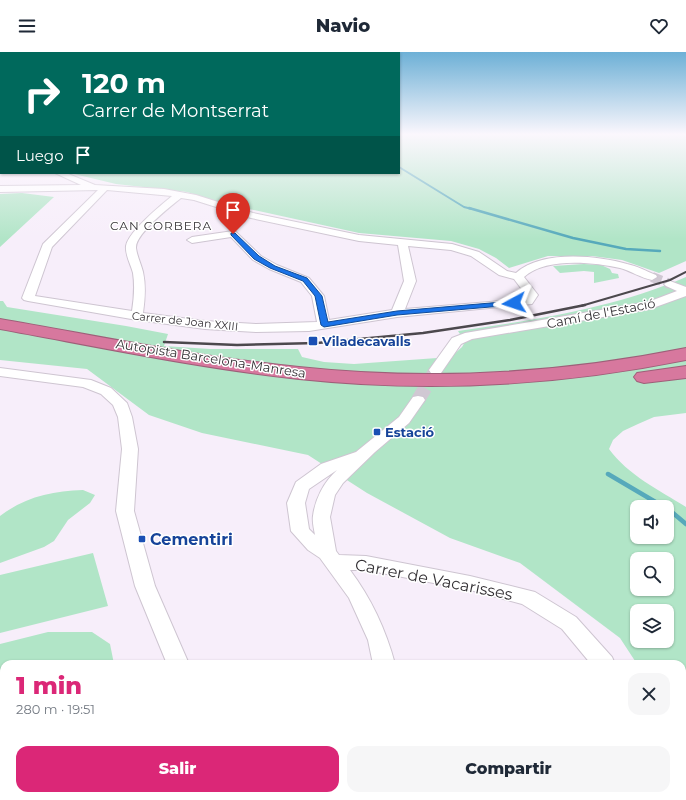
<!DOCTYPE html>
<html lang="es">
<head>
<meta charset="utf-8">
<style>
	:root { --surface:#fff; --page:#f6f6f7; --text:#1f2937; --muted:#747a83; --accent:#db2777 }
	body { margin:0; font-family:Montserrat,sans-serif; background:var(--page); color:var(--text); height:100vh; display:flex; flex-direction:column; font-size:15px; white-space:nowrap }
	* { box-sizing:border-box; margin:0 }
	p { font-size:13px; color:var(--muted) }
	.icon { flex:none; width:22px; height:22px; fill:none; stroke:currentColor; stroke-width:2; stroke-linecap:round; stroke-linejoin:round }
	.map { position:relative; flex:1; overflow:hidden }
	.panel { position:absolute; left:0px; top:608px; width:686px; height:140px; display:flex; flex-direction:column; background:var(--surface); border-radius:12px 12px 0 0; box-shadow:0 1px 3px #0004 }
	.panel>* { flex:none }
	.banner { position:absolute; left:0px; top:0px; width:400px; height:122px; box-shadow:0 1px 3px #0004; background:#00695c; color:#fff; overflow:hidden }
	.controls { position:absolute; left:630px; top:448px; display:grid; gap:8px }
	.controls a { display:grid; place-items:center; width:44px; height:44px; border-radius:8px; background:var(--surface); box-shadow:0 1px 3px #0004; font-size:20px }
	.pin { position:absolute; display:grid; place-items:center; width:34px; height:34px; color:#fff; margin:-41px -17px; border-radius:50% 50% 50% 0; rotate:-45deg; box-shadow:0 0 4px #0007 }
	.pin .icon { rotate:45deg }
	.me { position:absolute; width:44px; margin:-22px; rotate:265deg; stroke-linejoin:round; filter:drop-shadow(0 0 3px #0008) }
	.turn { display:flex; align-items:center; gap:14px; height:84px; padding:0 16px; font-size:18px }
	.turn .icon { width:52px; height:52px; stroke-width:2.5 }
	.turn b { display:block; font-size:28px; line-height:34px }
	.then { display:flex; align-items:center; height:38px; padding:0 16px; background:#0003; gap:8px; font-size:15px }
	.round { display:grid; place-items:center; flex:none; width:42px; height:42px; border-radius:12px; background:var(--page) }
	.summary { display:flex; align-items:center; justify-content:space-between; height:68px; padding:0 16px }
	h1 { font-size:24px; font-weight:800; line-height:30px; color:var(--accent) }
	.action { display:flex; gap:8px; margin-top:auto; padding:8px 16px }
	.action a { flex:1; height:46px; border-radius:12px; background:var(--accent); color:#fff; font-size:16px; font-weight:800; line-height:46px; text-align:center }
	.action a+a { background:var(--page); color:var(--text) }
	header { display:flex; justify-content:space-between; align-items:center; height:52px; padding:0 16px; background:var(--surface); font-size:18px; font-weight:800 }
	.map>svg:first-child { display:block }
</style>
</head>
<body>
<header><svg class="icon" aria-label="menu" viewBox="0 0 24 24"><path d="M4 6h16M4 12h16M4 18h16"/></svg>Navio<svg class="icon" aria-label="heart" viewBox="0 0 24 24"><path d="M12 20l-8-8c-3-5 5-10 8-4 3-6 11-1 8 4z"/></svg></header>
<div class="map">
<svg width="686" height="748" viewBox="0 0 686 748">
	<rect width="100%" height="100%" fill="#f7eefa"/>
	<path fill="#b1e5c7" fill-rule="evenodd" d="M399 82H686V209L659 221 622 208 592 204H548L509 216 496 206 479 197 451 189 359 181 226 152 187 140 116 132 70 121H399Z
		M22 141 54 145 0 195V142Z
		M584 212 601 213 610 217 612 221 618 222 619 226 594 231V220L584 219 560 221 553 214Z
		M686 225V361L654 365 638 372 623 379 613 388 609 397C628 423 659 438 686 455V748H642L644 744H682V612H637L620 586 520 511 450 486 367 441 308 403 202 381 149 363 87 317 0 308V249H3L7 255 126 274 168 282 164 294 210 297H298L302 305 324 310 354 312 451 305 462 295 465 290 458 279C535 268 614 256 686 225ZM637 455H667V485H637ZM637 507H667V537H637ZM637 559H667V589H637Z
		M83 438 95 443 90 451 68 468 54 489 44 495 0 511V464C25 445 52 439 83 438Z
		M93 501 108 554 0 581V523Z
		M48 580H92L110 592 114 612H4V664L0 665V592Z"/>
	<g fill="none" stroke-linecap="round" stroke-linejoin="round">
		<path stroke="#56a9bb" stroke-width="2" d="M399 115 464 155 472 157"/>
		<path stroke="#56a9bb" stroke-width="2.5" d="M469 156 573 186 626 197 660 199"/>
		<path stroke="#56a9bb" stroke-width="4.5" d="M608 422 664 455
			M667 456 686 472"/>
		<path stroke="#d0c8d3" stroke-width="10" stroke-dasharray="10 5" stroke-linecap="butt" d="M652 225 670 232"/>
		<path stroke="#d0c8d3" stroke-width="14" stroke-dasharray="14 6" stroke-linecap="butt" d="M418 348 436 318"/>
		<g stroke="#cec5d1" stroke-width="2">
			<path id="street" d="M0 88H1V92H0Z
				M55 121H66L95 133 164 137 196 143 253 161 359 183 452 192 479 200 507 219 516 221C541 198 596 203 627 212 637 214 646 219 656 223L657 225 652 228C641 226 631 219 620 216 593 210 546 205 524 225L538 243 532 252 397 265 309 279 256 280 205 277 137 268 28 249 24 248 22 246 43 192 98 138 0 140V134L81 133ZM107 138 172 144C161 153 128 180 126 194 125 203 131 213 133 221 135 234 134 246 132 259L35 244 52 195ZM181 146 194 148 251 166 359 189 398 193 404 229 392 258 329 268 324 244 309 226 277 213 261 204 236 180 233 179 192 185 187 188 192 191 231 185 253 208 269 217 301 230 312 244 317 270 256 272 205 269 143 261C145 247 146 234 143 220 141 212 137 204 136 196 135 182 171 154 181 146ZM408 194 451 198 471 204 499 223 514 227 526 243 524 247 405 257 416 229Z
				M670 229 686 235V244L650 257 472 287 461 292 441 321H431L429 318 452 286 465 281 648 250 677 239 666 234 664 232Z
				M0 316 91 328 111 336 127 351 132 365 138 397 134 459 155 534 189 612H167L135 534 116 459 122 397 118 365 113 353 101 342 83 335 0 324Z
				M418 344 423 345 425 348 409 371 375 400 343 431 335 443 330 465 336 499 339 503 366 504 470 524 535 540 576 565 612 605 615 612H591L562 577 522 552 470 538 366 518H350C371 546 386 578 395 612H373L368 588 349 546 320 506 308 498 291 479 287 451 296 430 321 412 356 400 399 365 413 345ZM337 418C324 430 315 447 313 464 312 469 314 477 315 483L309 477 305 451 309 437Z
				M4 694V718L0 719V695Z
				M200 744H226L227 748H201Z
				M389 744H415V748H389Z"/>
		</g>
		<g stroke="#9e5f79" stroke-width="2">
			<path id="highway" d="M0 267C99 284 198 305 299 315 429 329 557 322 686 296V308C557 334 429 341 299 327 198 316 99 295 0 277Z
				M686 314V326L644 331 637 329 634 325 637 321Z"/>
		</g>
		<use href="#street" fill="#fff" fill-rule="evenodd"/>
		<use href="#highway" fill="#d7789e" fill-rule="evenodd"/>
		<path stroke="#4c484d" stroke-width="2" d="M581 254 670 228 686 220"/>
		<path stroke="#4c484d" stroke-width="2.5" d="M164 290 237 293 317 291 423 281 510 268 585 253"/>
	</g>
	<linearGradient id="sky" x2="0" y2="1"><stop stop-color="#6db0d6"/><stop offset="0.44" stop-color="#fbf7fd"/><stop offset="1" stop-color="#fbf7fd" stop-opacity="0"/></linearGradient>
	<rect width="686" height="187" fill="url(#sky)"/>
	<path fill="#1a73e8" stroke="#114b97" d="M231 181H235L259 204 275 214 307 226 322 244 328 270 397 259 514 249 517 251 514 253 397 263 324 275 321 273 315 244 303 229 270 216 254 207 231 183Z"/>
	<g fill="#1a4fb4" stroke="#fff" stroke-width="1.5">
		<rect x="308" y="284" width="10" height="10" rx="2"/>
		<rect x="373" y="376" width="8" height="8" rx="2"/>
		<rect x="138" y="483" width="8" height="8" rx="2"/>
	</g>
	<g text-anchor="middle" stroke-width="3" stroke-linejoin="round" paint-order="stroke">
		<g font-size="11" fill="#343135" stroke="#fff">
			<text transform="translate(185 269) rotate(6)" y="4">Carrer de Joan XXIII</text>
		</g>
		<g font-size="12" letter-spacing="1" fill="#343135" stroke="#fff">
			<text x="161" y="178">CAN CORBERA</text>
		</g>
		<g font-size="13" fill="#343135" stroke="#fff">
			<text transform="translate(601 261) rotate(-11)" y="5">Camí de l'Estació</text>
			<text transform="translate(211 306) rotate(9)" y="5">Autopista Barcelona-Manresa</text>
		</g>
		<g font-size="13" font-weight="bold" fill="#164399" stroke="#fff" text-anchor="start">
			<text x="322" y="294">Viladecavalls</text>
			<text x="385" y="385">Estació</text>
		</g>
		<g font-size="16" font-weight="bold" fill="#164399" stroke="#fff" text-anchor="start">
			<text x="150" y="493">Cementiri</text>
		</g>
		<g font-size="16" fill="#343135" stroke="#fff">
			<text transform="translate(434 527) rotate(11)" y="6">Carrer de Vacarisses</text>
		</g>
	</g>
</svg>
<div class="controls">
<a><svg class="icon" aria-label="sound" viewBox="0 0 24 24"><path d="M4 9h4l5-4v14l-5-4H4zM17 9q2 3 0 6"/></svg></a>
<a><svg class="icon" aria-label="search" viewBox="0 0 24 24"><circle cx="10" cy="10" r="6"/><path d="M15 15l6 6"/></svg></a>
<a><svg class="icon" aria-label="layers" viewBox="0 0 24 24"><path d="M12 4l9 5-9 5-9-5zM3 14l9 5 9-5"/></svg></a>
</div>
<div class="pin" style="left:233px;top:182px;background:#d93025"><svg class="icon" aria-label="arrive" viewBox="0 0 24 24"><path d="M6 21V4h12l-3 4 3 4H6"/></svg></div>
<svg class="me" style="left:514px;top:251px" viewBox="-20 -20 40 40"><path d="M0-17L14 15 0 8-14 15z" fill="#1a73e8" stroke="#fff" stroke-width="4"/></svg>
<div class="banner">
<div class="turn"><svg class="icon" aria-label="right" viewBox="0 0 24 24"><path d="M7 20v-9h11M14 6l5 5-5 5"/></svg><div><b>120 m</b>Carrer de Montserrat</div></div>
<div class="then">Luego<svg class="icon" aria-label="arrive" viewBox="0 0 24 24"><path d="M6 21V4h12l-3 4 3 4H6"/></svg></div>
</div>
<section class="panel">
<div class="summary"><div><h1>1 min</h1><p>280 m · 19:51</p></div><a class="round"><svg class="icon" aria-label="close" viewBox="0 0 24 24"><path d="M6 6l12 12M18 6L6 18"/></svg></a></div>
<div class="action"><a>Salir</a><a>Compartir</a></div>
</section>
</div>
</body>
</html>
